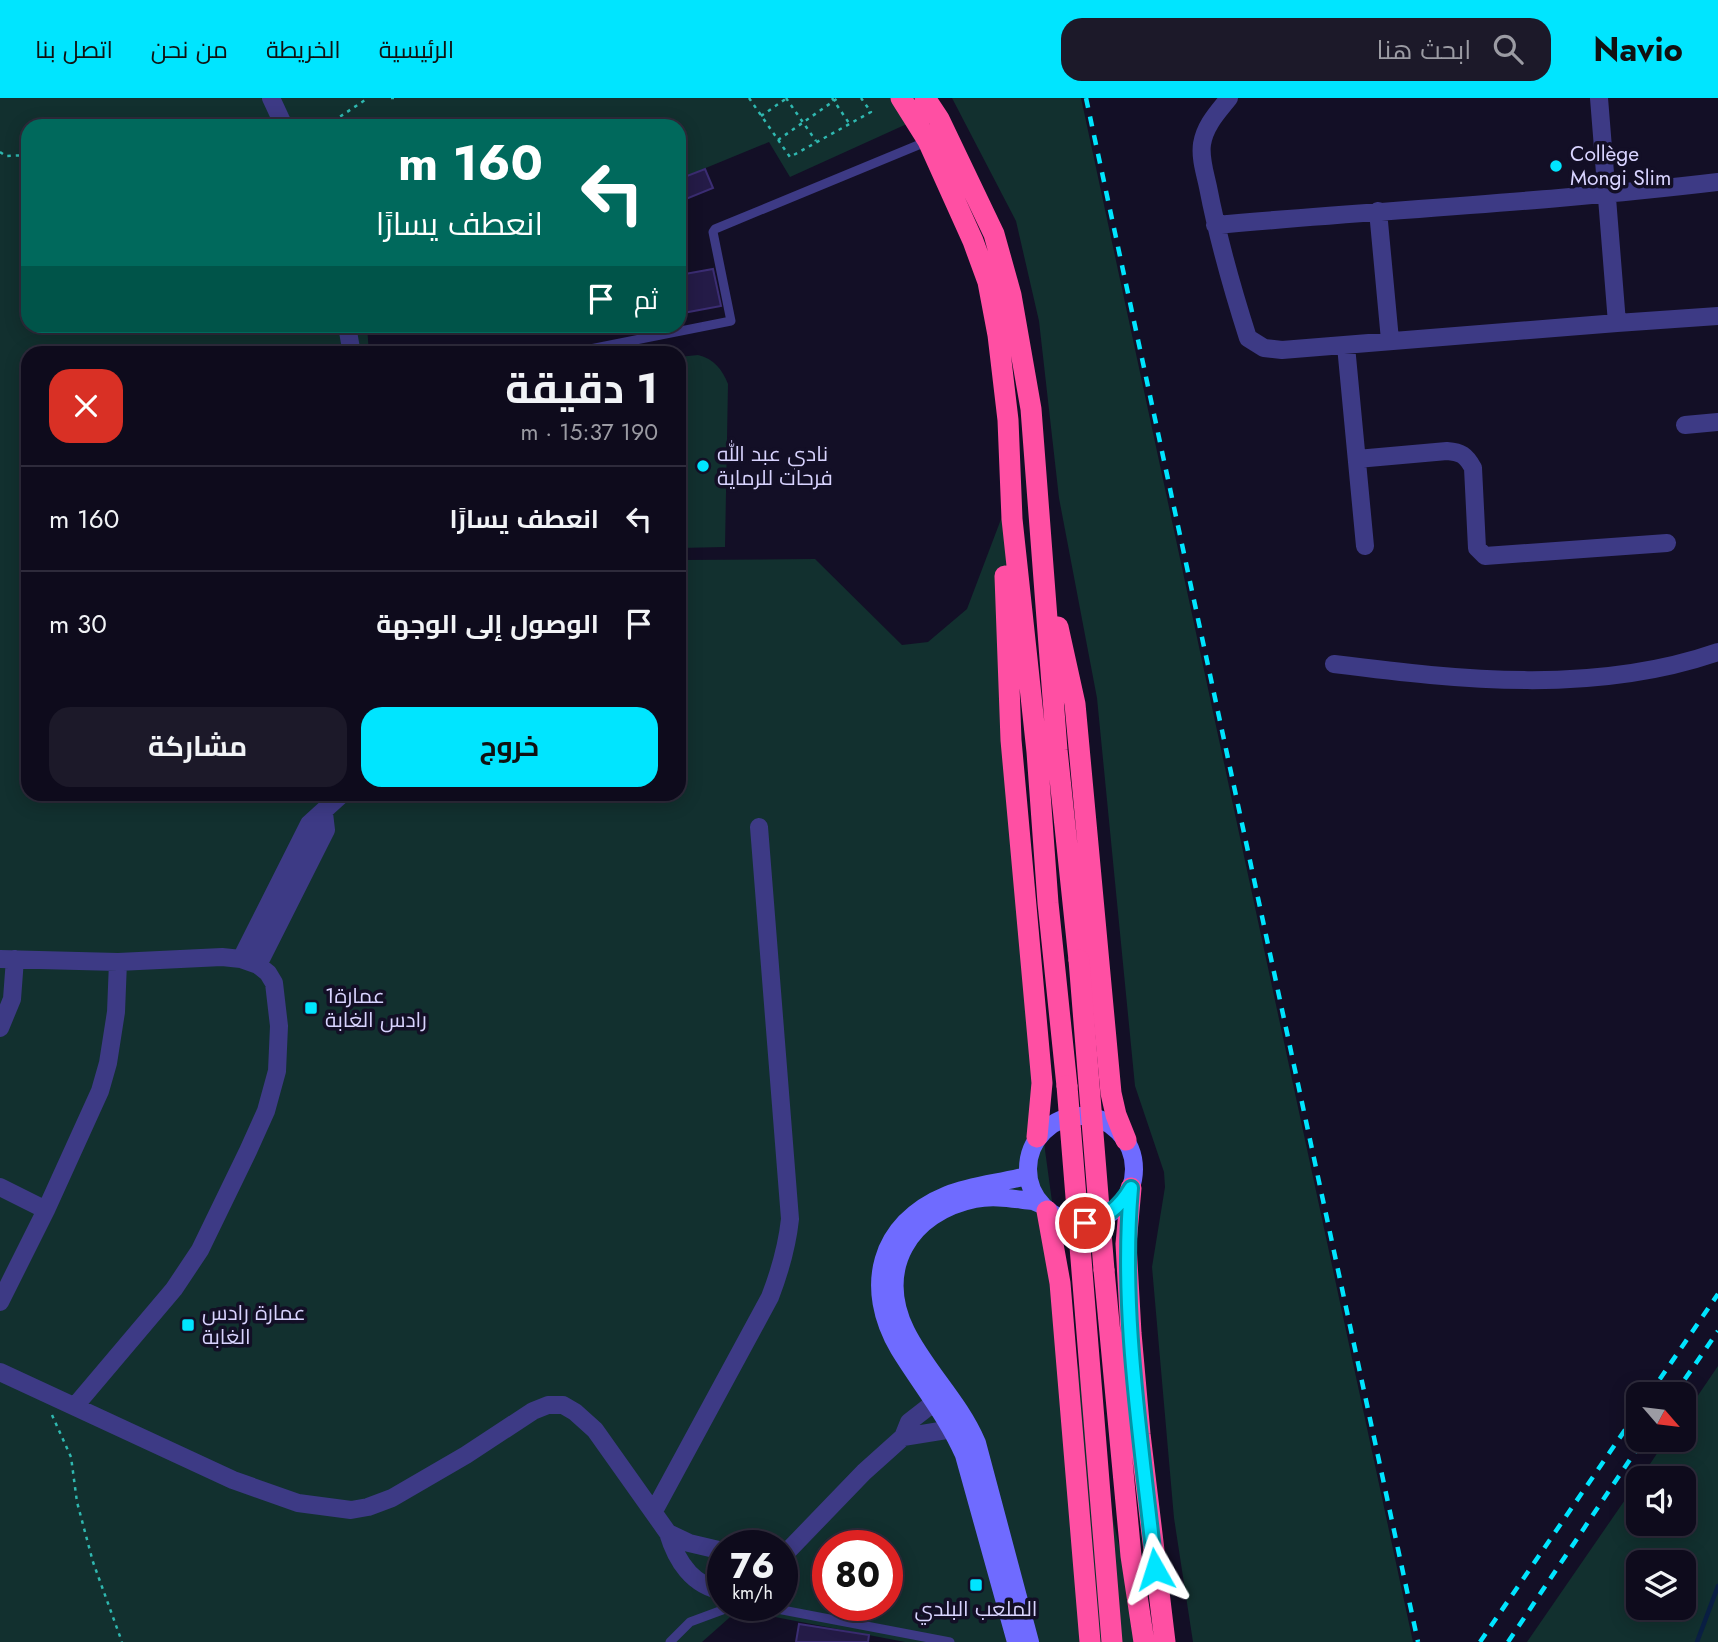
<!DOCTYPE html>
<html lang="ar">
<head>
<meta charset="utf-8">
<style>
	:root { --surface:#0e0b1c; --page:#1c1929; --text:#f1f3f6; --muted:#9b9ba3; --line:#2e2b3b; --accent:#00e5ff }
	body { margin:0; font-family:Jost,Cairo,sans-serif; background:var(--page); color:var(--text); direction:rtl; height:100vh; display:flex; flex-direction:column; font-size:26px; white-space:nowrap }
	* { box-sizing:border-box; margin:0 }
	p { font-size:23px; color:var(--muted) }
	.icon { flex:none; width:38px; height:38px; fill:none; stroke:currentColor; stroke-width:2; stroke-linecap:round; stroke-linejoin:round }
	.map { position:relative; flex:1; overflow:hidden; direction:ltr }
	.side { position:absolute; left:21px; top:248px; width:665px; height:455px; display:flex; flex-direction:column; background:var(--surface); border-radius:21px; box-shadow:0 4px 18px #0003,0 0 0 2px var(--line); direction:rtl }
	.side>* { flex:none }
	.guide { position:absolute; left:21px; top:21px; width:665px; height:214px; border-radius:21px; box-shadow:0 4px 18px #0003,0 0 0 2px var(--line); direction:rtl; background:#00695c; color:#fff; overflow:hidden }
	.needle { width:46px; rotate:118deg }
	.controls { position:absolute; left:1626px; top:1284px; display:grid; gap:14px }
	.controls a { display:grid; place-items:center; width:70px; height:70px; border-radius:14px; background:var(--surface); box-shadow:0 4px 18px #0003,0 0 0 2px var(--line); font-size:35px }
	.speed { position:absolute; left:707px; top:1432px; display:flex; gap:14px; font-size:35px; font-weight:700; text-align:center }
	.speed>* { display:grid; place-content:center; width:91px; height:91px; border-radius:50%; background:var(--surface); box-shadow:0 4px 18px #0003,0 0 0 2px var(--line); line-height:1 }
	.speed small { font-size:18px; font-weight:400 }
	.speed .limit { border:10px solid #d22; background:#fff; color:#111 }
	.pin { position:absolute; display:grid; place-items:center; width:60px; height:60px; color:#fff; margin:-30px; border:4px solid #fff; border-radius:50%; box-shadow:0 2px 7px #0007 }
	.me { position:absolute; width:77px; margin:-38px; rotate:354deg; stroke-linejoin:round; filter:drop-shadow(0 0 5px #0008) }
	.turn { display:flex; align-items:center; gap:24px; height:147px; padding:0 28px; font-size:32px }
	.turn .icon { width:91px; height:91px; stroke-width:2.5 }
	.turn b { display:block; font-size:49px; line-height:60px }
	.then { display:flex; align-items:center; height:66px; padding:0 28px; background:#0003; gap:14px; font-size:26px }
	.round { display:grid; place-items:center; flex:none; width:74px; height:74px; border-radius:21px; background:var(--page) }
	.summary { display:flex; align-items:center; justify-content:space-between; height:119px; padding:0 28px }
	h1 { font-size:42px; font-weight:700; line-height:52px }
	.button { display:flex; gap:14px; margin-top:auto; padding:14px 28px }
	.button a { flex:1; height:80px; border-radius:21px; background:var(--accent); color:#111; font-size:28px; font-weight:700; line-height:80px; text-align:center }
	.button a+a { background:var(--page); color:var(--text) }
	ul { padding:0; list-style:none }
	li { display:flex; align-items:center; gap:21px; height:105px; padding:0 28px; border-top:2px solid var(--line) }
	li div { flex:1 }
	li b { display:block; font-size:26px }
	li em { font-style:normal }
	header { display:flex; align-items:center; gap:42px; box-sizing:border-box; height:98px; padding:0 35px; background:var(--accent); color:#111 }
	header strong { font-size:33px }
	nav { display:flex; gap:38px; margin-inline-start:auto; font-size:24px }
	.search { width:490px; height:63px; background:var(--page); display:flex; align-items:center; gap:18px; box-sizing:border-box; padding:0 24px; border-radius:21px; color:var(--muted); font-size:26px }
	.map>svg:first-child { display:block }
</style>
</head>
<body>
<header>
<strong>Navio</strong>
<div class="search"><svg class="icon" aria-label="search" viewBox="0 0 24 24"><circle cx="10" cy="10" r="6"/><path d="M15 15l6 6"/></svg>ابحث هنا</div>
<nav><a>الرئيسية</a><a>الخريطة</a><a>من نحن</a><a>اتصل بنا</a></nav>
</header>
<div class="map">
<svg width="1718" height="1544" viewBox="0 0 1718 1544">
	<rect width="100%" height="100%" fill="#130f26"/>
	<path fill="#12302f" fill-rule="evenodd" d="M0 0H891L909 25 790 79 769 44 679 81V28H28V228H367L369 255 28 256V696H679V462L815 461 902 547 928 544 967 511 1006 408 1011 609 1045 1052 1069 1229 1141 1544H905L738 1512 702 1544H0ZM723 1447H782V1507H723ZM828 1447H887V1507H828Z
		M952 0H1081L1413 1544H1193L1174 1420 1152 1169 1165 1089 1164 1074 1135 988 1097 600 1059 400 1039 223 1016 123Z
		M698 257C714 261 722 271 728 286L725 449 679 450V259Z
		M1718 1268V1544H1527L1638 1383V1426H1684V1381H1640L1666 1342H1684V1318ZM1638 1465H1684V1510H1638Z"/>
	<g fill="none" stroke-linecap="round" stroke-linejoin="round">
		<path stroke="#0a1f44" stroke-width="4.5" d="M1697 1544 1718 1488"/>
	</g>
	<path fill="#241b47" stroke="#3b2d73" stroke-width="2" d="M705 71 713 90 686 101 679 81Z
		M713 171 721 208 683 215 679 177Z
		M799 1526 869 1537 868 1544H796Z"/>
	<g fill="none" stroke-linecap="round" stroke-linejoin="round">
		<path stroke="#2fb8b0" stroke-width="2.5" stroke-dasharray="3.5 5" stroke-linecap="butt" d="M391 0H394
			M749 0 790 59 871 14 861 0
			M786 0 816 43
			M832 0 849 25
			M761 18 787 0
			M326 28 368 0
			M778 42 838 0
			M0 54 6 58 28 57
			M52 1317 71 1359 77 1404 93 1464 122 1544"/>
		<path stroke="#3d3a85" stroke-width="9" d="M565 256 731 223 713 134 715 131 928 43
			M756 1507 950 1544
			M670 1544 690 1524 736 1507"/>
		<path stroke="#3d3a85" stroke-width="18" d="M271 0 284 28
			M1229 0C1218 14 1205 27 1202 46 1200 60 1205 75 1208 89 1218 141 1232 190 1248 240L1264 250 1282 252 1617 225
			M1599 0 1617 225 1718 218
			M1378 113 1390 242
			M1215 127C1383 112 1551 104 1718 84
			M347 228 352 256
			M1346 248 1365 448
			M1685 327 1718 324
			M1357 361 1447 353C1461 354 1466 357 1473 370L1477 450 1485 458 1667 445
			M1334 566C1462 582 1594 597 1718 554
			M0 861 118 864 222 859 241 861 258 867 268 875 274 885 279 928 277 973 266 1013 248 1053 200 1152 174 1191 75 1308
			M241 861 309 726 342 696
			M258 867 326 732 324 715
			M0 930 12 901 15 861
			M0 1089 46 1112
			M0 1204 46 1112 100 993 108 965 116 914 118 864
			M0 1274 233 1382 298 1405 351 1412 368 1409 392 1400 466 1357 533 1313 548 1307H563L575 1314 595 1332 668 1435C676 1462 692 1488 723 1493
			M903 1339 965 1329
			M654 1413 770 1199C780 1173 787 1149 790 1121L759 729
			M668 1435 689 1445 723 1453
			M782 1459 864 1374 903 1339 909 1324 927 1310 949 1302"/>
		<path stroke="#6f6bff" stroke-width="18" d="M1028 1071a53 53 0 1 1 106 0a53 53 0 1 1-106 0Z
			M1016 1544 964 1357C947 1318 921 1287 899 1251 863 1190 878 1125 947 1097 972 1087 1000 1085 1026 1078L1027 1076
			M1030 1544 977 1345C959 1303 926 1273 906 1233 875 1171 910 1114 975 1101 994 1097 1014 1101 1033 1103L1040 1106"/>
		<path stroke="#ff4fa3" stroke-width="21" d="M901 0 928 43 973 143 988 184 998 237 1008 322 1012 421 1037 654 1048 805 1067 988
			M925 0 939 21 994 136 1011 197 1031 311 1057 652 1079 862
			M1005 478 1011 642 1042 985 1037 1039
			M1058 529 1075 606 1111 995 1116 1017 1126 1042
			M1131 1090 1126 1146 1131 1235 1140 1336 1165 1544
			M1047 1113 1060 1185 1090 1544
			M1104 1172 1131 1458 1144 1544"/>
		<path stroke="#00e5ff" stroke-width="4.5" stroke-dasharray="10 9" stroke-linecap="butt" d="M1086 0 1418 1544
			M1649 1297 1718 1196
			M1674 1297 1718 1233
			M1480 1544 1638 1313
			M1508 1544 1643 1342"/>
		<path stroke="#ff4fa3" stroke-width="21" d="M1079 862 1104 1172
			M1067 988 1112 1544"/>
	</g>
	<g fill="none" stroke-linecap="round" stroke-linejoin="round">
		<g stroke="#0095a6" stroke-width="18">
			<path id="route" d="M1085 1125C1107 1119 1119 1110 1131 1090 1120 1217 1142 1345 1155 1471"/>
		</g>
		<use href="#route" stroke="#00e5ff" stroke-width="12"/>
	</g>
	<g fill="#00e5ff" stroke="#130f26" stroke-width="2.5">
		<circle cx="1556" cy="68" r="7"/>
		<circle cx="703" cy="368" r="7"/>
		<rect x="304" y="903" width="14" height="14" rx="3.5"/>
		<rect x="181" y="1220" width="14" height="14" rx="3.5"/>
		<rect x="969" y="1480" width="14" height="14" rx="3.5"/>
	</g>
	<g text-anchor="middle" stroke-width="7" stroke-linejoin="round" paint-order="stroke">
		<g font-size="21" fill="#d9d4ff" stroke="#130f26" text-anchor="start">
			<text x="1570" y="63">Collège<tspan x="1570" dy="24">Mongi Slim</tspan></text>
			<text x="717" y="363">نادي عبد الله<tspan x="717" dy="24">فرحات للرماية</tspan></text>
			<text x="325" y="905">1عمارة<tspan x="325" dy="24">رادس الغابة</tspan></text>
			<text x="202" y="1222">عمارة رادس<tspan x="202" dy="24">الغابة</tspan></text>
			<text x="976" y="1518" text-anchor="middle">الملعب البلدي</text>
		</g>
	</g>
</svg>
<div class="controls">
<a><svg class="needle" viewBox="-14 -14 28 28"><path d="M0-13l5 13h-10z" fill="#e53935"/><path d="M0 13l5-13h-10z" fill="#9b9ba3"/></svg></a>
<a><svg class="icon" aria-label="sound" viewBox="0 0 24 24"><path d="M4 9h4l5-4v14l-5-4H4zM17 9q2 3 0 6"/></svg></a>
<a><svg class="icon" aria-label="layers" viewBox="0 0 24 24"><path d="M12 4l9 5-9 5-9-5zM3 14l9 5 9-5"/></svg></a>
</div>
<div class="speed"><div>76<small>km/h</small></div><div class="limit">80</div></div>
<div class="pin" style="left:1085px;top:1125px;background:#d93025"><svg class="icon" aria-label="arrive" viewBox="0 0 24 24"><path d="M6 21V4h12l-3 4 3 4H6"/></svg></div>
<svg class="me" style="left:1155px;top:1471px" viewBox="-20 -20 40 40"><path d="M0-17L14 15 0 8-14 15z" fill="#00e5ff" stroke="#fff" stroke-width="4"/></svg>
<div class="guide">
<div class="turn"><svg class="icon" aria-label="left" viewBox="0 0 24 24"><path d="M17 20v-9H6M10 6l-5 5 5 5"/></svg><div><b>160 m</b>انعطف يسارًا</div></div>
<div class="then">ثم<svg class="icon" aria-label="arrive" viewBox="0 0 24 24"><path d="M6 21V4h12l-3 4 3 4H6"/></svg></div>
</div>
<section class="side">
<div class="summary"><div><h1>1 دقيقة</h1><p>190 m · 15:37</p></div><a class="round" style="background:#d93025;color:#fff"><svg class="icon" aria-label="close" viewBox="0 0 24 24"><path d="M6 6l12 12M18 6L6 18"/></svg></a></div>
<ul>
<li><svg class="icon" aria-label="left" viewBox="0 0 24 24"><path d="M17 20v-9H6M10 6l-5 5 5 5"/></svg><div><b>انعطف يسارًا</b></div><em>160 m</em></li>
<li><svg class="icon" aria-label="arrive" viewBox="0 0 24 24"><path d="M6 21V4h12l-3 4 3 4H6"/></svg><div><b>الوصول إلى الوجهة</b></div><em>30 m</em></li>
</ul>
<div class="button"><a>خروج</a><a>مشاركة</a></div>
</section>
</div>
</body>
</html>
